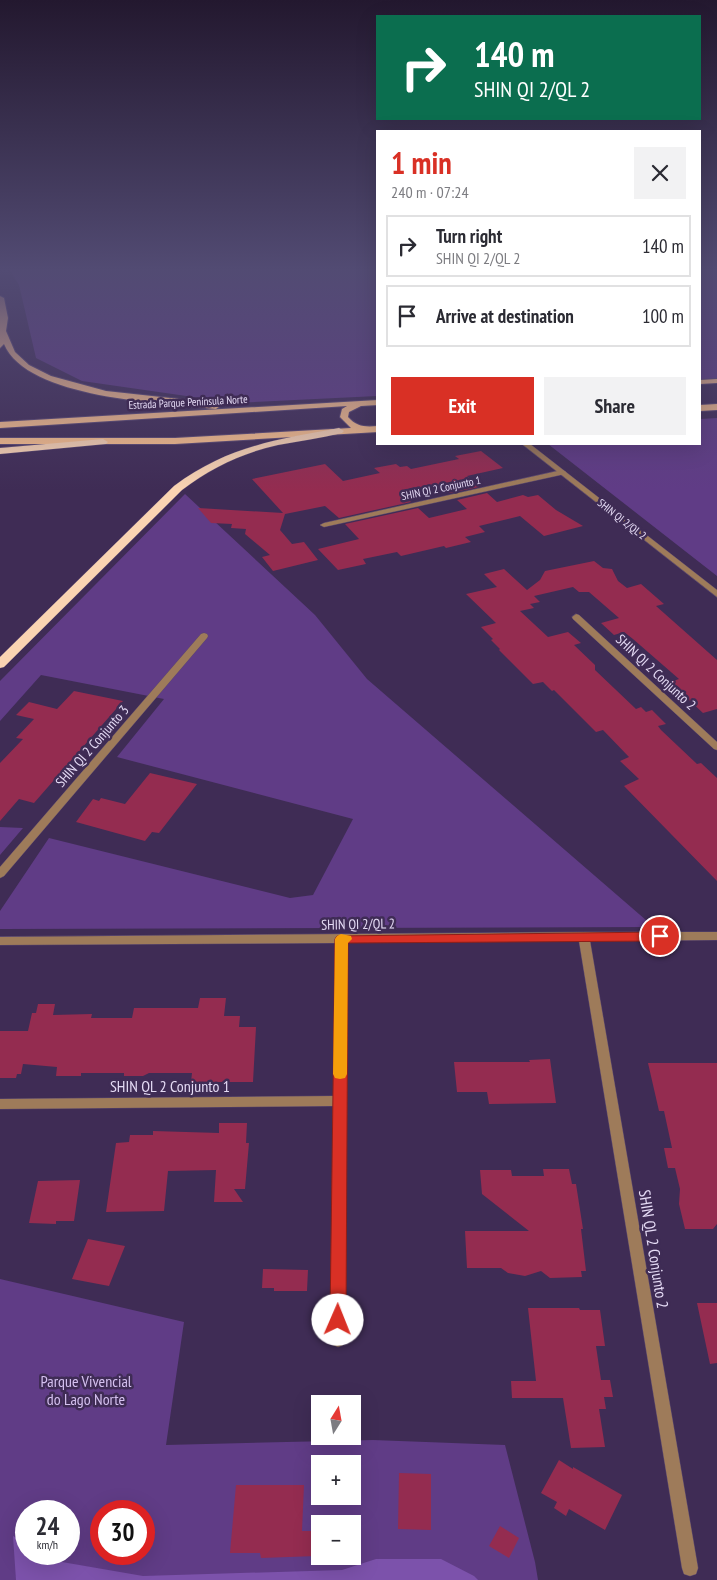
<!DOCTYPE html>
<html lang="en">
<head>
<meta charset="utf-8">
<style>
	:root { --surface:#fff; --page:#f2f2f3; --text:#2b2b33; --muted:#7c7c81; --line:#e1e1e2; --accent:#d93025 }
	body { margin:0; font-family:"PT Sans Narrow",sans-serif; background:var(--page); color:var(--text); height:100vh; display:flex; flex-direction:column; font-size:19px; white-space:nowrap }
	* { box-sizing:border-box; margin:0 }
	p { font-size:16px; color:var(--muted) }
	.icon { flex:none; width:28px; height:28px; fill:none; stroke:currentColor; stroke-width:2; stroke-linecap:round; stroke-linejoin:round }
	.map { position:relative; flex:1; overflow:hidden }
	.details { position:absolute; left:376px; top:130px; width:325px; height:315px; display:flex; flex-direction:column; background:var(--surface); border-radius:0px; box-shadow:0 5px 20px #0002 }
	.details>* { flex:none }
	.guide { position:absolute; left:376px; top:15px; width:325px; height:105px; border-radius:0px; box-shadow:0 5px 20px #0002; background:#0b6e4f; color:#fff; overflow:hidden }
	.needle { width:32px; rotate:11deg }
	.buttons { position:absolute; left:311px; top:1395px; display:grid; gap:10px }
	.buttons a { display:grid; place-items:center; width:50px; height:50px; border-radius:0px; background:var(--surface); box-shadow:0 5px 20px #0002; font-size:25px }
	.speed { position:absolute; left:15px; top:1500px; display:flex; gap:10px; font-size:25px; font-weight:700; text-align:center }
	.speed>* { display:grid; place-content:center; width:65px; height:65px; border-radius:50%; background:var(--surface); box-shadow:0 5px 20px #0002; line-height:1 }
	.speed small { font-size:12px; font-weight:400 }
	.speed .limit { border:8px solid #d22; background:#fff; color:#111 }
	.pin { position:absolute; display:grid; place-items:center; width:42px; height:42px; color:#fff; margin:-21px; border:2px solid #fff; border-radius:50%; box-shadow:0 1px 5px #0007 }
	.me { position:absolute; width:55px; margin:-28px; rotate:1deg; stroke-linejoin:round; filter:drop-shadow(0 0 4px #0008) }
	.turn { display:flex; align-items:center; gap:18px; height:105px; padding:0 15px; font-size:22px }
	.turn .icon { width:65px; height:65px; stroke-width:2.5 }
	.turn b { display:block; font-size:35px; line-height:42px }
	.round { display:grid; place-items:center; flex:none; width:52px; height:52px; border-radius:0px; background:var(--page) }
	.overview { display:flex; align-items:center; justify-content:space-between; height:85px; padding:0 15px }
	h1 { font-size:30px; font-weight:600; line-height:38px; color:var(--accent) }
	.cta { display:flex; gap:10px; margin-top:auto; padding:10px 15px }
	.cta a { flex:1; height:58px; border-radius:0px; background:var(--accent); color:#fff; font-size:20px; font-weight:600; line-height:58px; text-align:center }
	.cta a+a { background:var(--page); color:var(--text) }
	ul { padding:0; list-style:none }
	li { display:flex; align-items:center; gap:15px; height:62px; margin:0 10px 8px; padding:0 5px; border:2px solid var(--line); border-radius:0px }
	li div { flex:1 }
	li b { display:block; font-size:19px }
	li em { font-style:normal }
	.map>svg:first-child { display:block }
</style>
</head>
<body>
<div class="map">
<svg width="717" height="1580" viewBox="0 0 717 1580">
	<rect width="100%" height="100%" fill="#3f2c55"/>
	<path fill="#603c86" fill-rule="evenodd" d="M9 269H377V396L235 403 82 381 36 358 19 285Z
		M700 269H717V379L700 380Z
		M717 418V576L548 444H700V419Z
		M185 494 315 615 367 679 654 927 0 929V911L49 838 290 898 313 895 353 819 117 757 164 699 41 675 0 721V681Z
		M0 827 23 828 0 855Z
		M0 1279 184 1322 166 1445 373 1440 505 1445 535 1562 538 1580H0ZM320 1464H352V1496H320ZM26 1511H69V1554H26ZM101 1511H144V1554H101ZM320 1524H352V1556H320Z"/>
	<path fill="#7c52ab" d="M13 1536 26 1543V1554H46L62 1562 143 1576 342 1570 376 1559H441L474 1576 478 1580H16Z"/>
	<path fill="#942c50" d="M481 451 503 468 467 476 479 487 449 493 443 487 403 495 411 502 339 518 325 506 285 514 280 530 292 544 304 542 318 560 273 571 262 557 270 555 245 534 246 529 231 528 232 524 211 523 198 508 283 513 252 479 325 464 343 481 380 473 374 468 396 464 400 467 407 466 411 469 459 459 455 456Z
		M487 493 497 502 523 495 528 497 538 495 556 510 583 526 544 536 520 516 479 526 485 532 465 537 471 542 446 548 444 546 401 556 397 552 363 559 366 564 338 570 318 549 359 539 345 524 418 508 429 518 467 509 457 500Z
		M594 561 603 568 612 569 618 581 627 588 641 584 664 604 656 606 717 660V709L703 713 670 682 679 679 633 639 624 632 614 635 601 623 619 618 589 592H579L573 587 534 596 540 602 530 604 534 608 520 611 548 637 568 632 581 643 574 645 595 665V670L636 709 641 707 646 712 652 710 666 724 658 726 661 730 697 764 701 763 717 778V881L624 786 639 779 620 761 629 757 603 730 596 732 554 690 552 691 543 682 533 684 499 650 500 649 491 640 493 639 481 627 496 623 466 594 497 587 484 574 504 569 527 590 540 580 545 571Z
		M74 691 123 701 34 803 19 799 0 821V763L23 739 16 738 34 719 16 715 29 702 57 709Z
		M150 773 197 784 159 833 152 832 145 841 76 822 93 799 99 801 101 798 125 804Z
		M200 998H226L224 1016H240L239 1027H256L253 1082H191L192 1073H149L143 1076H124V1073H81V1076H56L57 1067 23 1064 21 1074H17L16 1078H0V1031H28L32 1013H36L38 1004H55L53 1015 92 1014 91 1018H132L134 1008H198Z
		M550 1059 556 1103 489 1104 487 1092H457L454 1062H530L529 1060Z
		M648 1063H717V1224L713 1229H685L679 1204 680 1189 675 1168H668L664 1148H672L664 1111H659Z
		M219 1123H247L246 1143H249L245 1189H234L243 1202H214L216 1170 168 1171 164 1211 106 1212 116 1143 129 1142 130 1135H153V1131L219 1133Z
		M543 1169H569L572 1184H576L583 1229H581L586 1271H581L582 1277 550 1278 541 1271 525 1276 508 1273 501 1268H467L465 1231H529L482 1194 480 1170H511L512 1176H544Z
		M80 1180 74 1221H56V1224L29 1223 38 1181Z
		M88 1239 125 1246 109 1286 72 1279Z
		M263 1269 308 1270 307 1291H274V1288H262Z
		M697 1303H717V1363L710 1364Z
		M528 1308H579L580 1310H600L605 1346H596L601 1380H610L613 1397H604L606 1409H599L605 1447 571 1448 563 1398H512L511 1381H536Z
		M559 1460 573 1469V1467L622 1495 605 1530 569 1509 566 1516 554 1508 557 1502 541 1493Z
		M399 1473 431 1474V1530L398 1529Z
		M236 1485H304L302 1531H317L316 1556 261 1558 260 1553H230Z
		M500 1526 519 1538 509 1558 489 1546Z"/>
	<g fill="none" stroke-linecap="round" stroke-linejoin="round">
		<g stroke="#5a486f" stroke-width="1">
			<path id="minor" d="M562 470 566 472 565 474 324 527 320 525 324 523Z
				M576 614 579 615 717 742V750L714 749 573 619 572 617Z
				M204 633 207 634 208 636 207 638 4 876 0 878V867L201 634Z
				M584 932H717V940L590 941 698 1568 696 1574 690 1576 684 1574 682 1568 579 941 347 942 345 1340 343 1345 338 1347 333 1345 331 1340 333 1106 0 1109V1099L334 1096 335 943 0 945V937Z"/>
		</g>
		<g stroke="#5a486f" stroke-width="1">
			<path id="tertiary" d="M522 444H530L717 590V597Z"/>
		</g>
		<g stroke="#5a486f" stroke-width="2">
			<path id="primary" d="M0 296 4 298 8 318 6 331 15 352 29 365 51 376 106 391 216 403 220 406 216 409C164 403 27 399 4 344L0 348Z
				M717 379V383L700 384V380Z
				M378 400V405L361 406 349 412 348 417C357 427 365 427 378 426V432L175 444H0V438H175L351 428 340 417 342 409 347 406 0 428V422Z
				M717 404V410L700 411V405Z"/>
		</g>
		<g stroke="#5a486f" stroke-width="1">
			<path id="trunk" d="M339 428 344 431 342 433C321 438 299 441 278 445 242 453 211 468 182 490L4 667 0 668V657L174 486C228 446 275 440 339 428Z
				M103 439 108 442 106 444 0 454V448Z"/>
		</g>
		<use href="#minor" fill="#9e7b5a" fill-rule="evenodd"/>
		<use href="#tertiary" fill="#9e7b5a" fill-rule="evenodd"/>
		<use href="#primary" fill="#fbc18b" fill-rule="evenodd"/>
		<use href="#trunk" fill="#fad4b2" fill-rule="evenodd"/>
	</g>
	<linearGradient id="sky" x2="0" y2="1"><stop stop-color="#23182f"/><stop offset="0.55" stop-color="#524b73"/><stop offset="1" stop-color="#524b73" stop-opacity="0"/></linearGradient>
	<rect width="717" height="490" fill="url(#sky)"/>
	<path fill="#d93025" stroke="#8d1f18" d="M660 932 665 933 667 936 665 939 660 941 348 943 346 1320 344 1325 338 1328 332 1325 330 1320 335 939 337 936Z"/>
	<path fill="#f59e0b" d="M341 934 351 936 352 939 348 943 347 1074 345 1078 340 1079 335 1078 333 1074 335 939 337 936Z"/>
	<g text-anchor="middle" stroke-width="5" stroke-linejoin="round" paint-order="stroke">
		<g font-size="11" fill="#e5dbf5" stroke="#3f2c55">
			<text transform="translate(188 402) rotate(-3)" y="4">Estrada Parque Península Norte</text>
			<text transform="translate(441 488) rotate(-12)" y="4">SHIN QI 2 Conjunto 1</text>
			<text transform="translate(622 519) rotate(38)" y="4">SHIN QI 2/QL 2</text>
		</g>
		<g font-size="14" fill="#e5dbf5" stroke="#3f2c55">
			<text transform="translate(656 672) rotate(43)" y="5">SHIN QI 2 Conjunto 2</text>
			<text transform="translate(92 746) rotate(-49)" y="5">SHIN QI 2 Conjunto 3</text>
			<text transform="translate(358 924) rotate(-1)" y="5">SHIN QI 2/QL 2</text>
		</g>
		<g font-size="16" fill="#e5dbf5" stroke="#3f2c55">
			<text x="170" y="1092">SHIN QL 2 Conjunto 1</text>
			<text transform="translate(654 1249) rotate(81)" y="6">SHIN QL 2 Conjunto 2</text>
		</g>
		<g font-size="16" fill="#d5c1f0" stroke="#3f2c55">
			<text x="86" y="1387">Parque Vivencial<tspan x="86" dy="18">do Lago Norte</tspan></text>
		</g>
	</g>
</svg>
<div class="buttons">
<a><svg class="needle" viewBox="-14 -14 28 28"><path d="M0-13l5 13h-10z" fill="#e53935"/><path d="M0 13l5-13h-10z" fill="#7c7c81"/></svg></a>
<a>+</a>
<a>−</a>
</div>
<div class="speed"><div>24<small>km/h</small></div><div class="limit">30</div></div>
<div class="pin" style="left:660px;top:936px;background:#d93025"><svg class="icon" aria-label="arrive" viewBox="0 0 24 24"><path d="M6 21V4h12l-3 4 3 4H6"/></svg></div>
<svg class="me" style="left:338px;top:1320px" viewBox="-20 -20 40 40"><circle r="19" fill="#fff"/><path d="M0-13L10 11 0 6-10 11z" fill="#d93025"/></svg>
<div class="guide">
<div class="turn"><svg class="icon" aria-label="right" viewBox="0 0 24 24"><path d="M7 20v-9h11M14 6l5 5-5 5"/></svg><div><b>140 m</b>SHIN QI 2/QL 2</div></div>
</div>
<section class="details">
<div class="overview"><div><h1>1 min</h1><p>240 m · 07:24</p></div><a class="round"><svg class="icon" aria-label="close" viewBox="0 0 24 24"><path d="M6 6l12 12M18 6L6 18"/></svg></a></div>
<ul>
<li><svg class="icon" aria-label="right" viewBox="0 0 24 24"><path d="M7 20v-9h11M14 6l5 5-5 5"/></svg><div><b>Turn right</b><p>SHIN QI 2/QL 2</p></div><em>140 m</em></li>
<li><svg class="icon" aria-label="arrive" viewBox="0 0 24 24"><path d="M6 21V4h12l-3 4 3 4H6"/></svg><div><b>Arrive at destination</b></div><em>100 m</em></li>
</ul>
<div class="cta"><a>Exit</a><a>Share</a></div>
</section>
</div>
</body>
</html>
